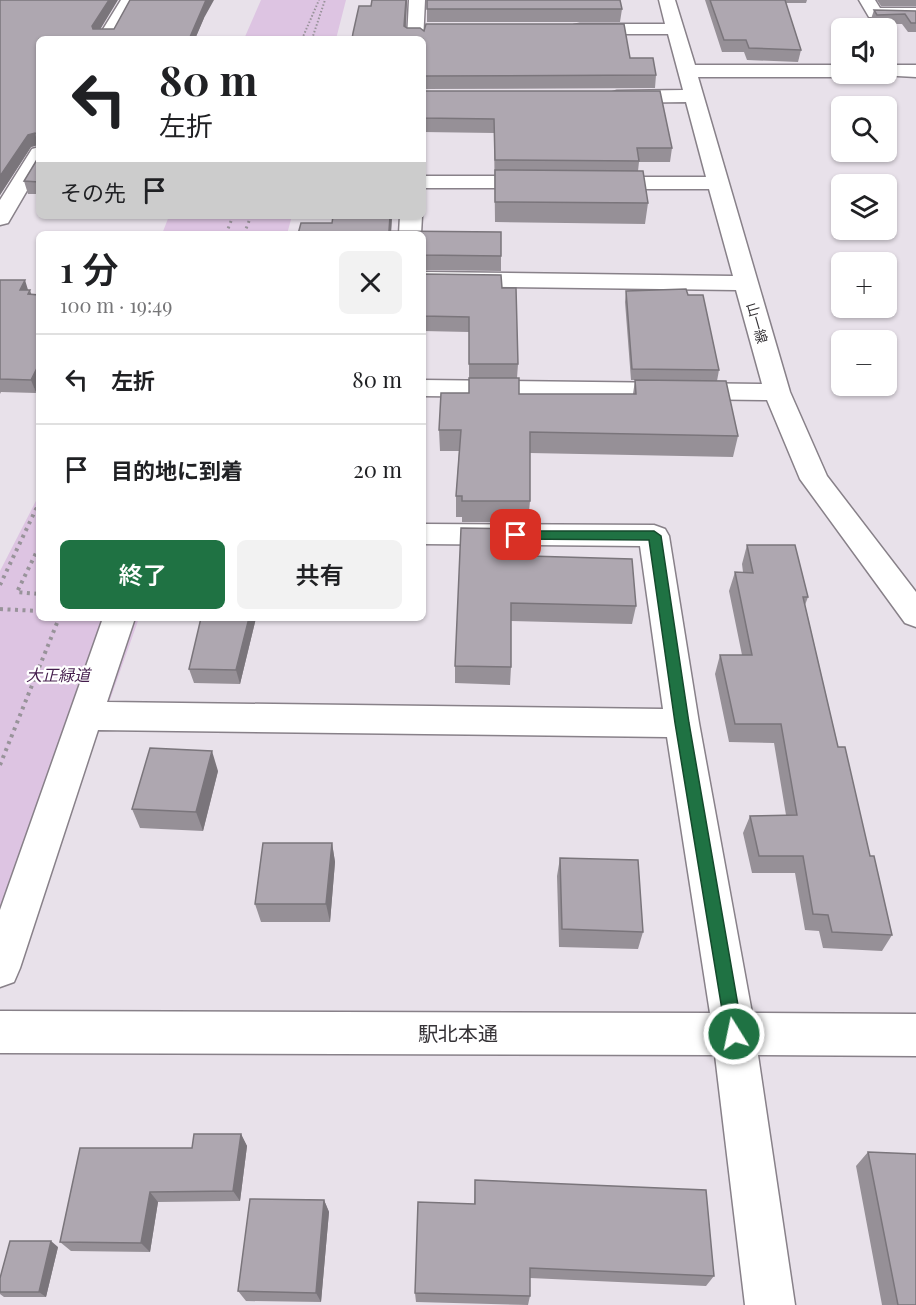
<!DOCTYPE html>
<html lang="ja">
<head>
<meta charset="utf-8">
<style>
	:root { --surface:#fff; --page:#f2f2f2; --text:#202124; --muted:#757577; --line:#e0e0e0; --accent:#1f7243 }
	body { margin:0; font-family:"Playfair Display","Noto Sans JP",serif; background:var(--page); color:var(--text); height:100vh; display:flex; flex-direction:column; font-size:22px; white-space:nowrap }
	* { box-sizing:border-box; margin:0 }
	p { font-size:20px; color:var(--muted) }
	.icon { flex:none; width:33px; height:33px; fill:none; stroke:currentColor; stroke-width:2; stroke-linecap:round; stroke-linejoin:round }
	.map { position:relative; flex:1; overflow:hidden }
	.panel { position:absolute; left:36px; top:231px; width:390px; height:390px; display:flex; flex-direction:column; background:var(--surface); border-radius:9px; box-shadow:0 2px 4px #0004 }
	.panel>* { flex:none }
	.top-card { position:absolute; left:36px; top:36px; width:390px; height:183px; border-radius:9px; box-shadow:0 2px 4px #0004; background:#fff; color:var(--text); overflow:hidden }
	.tools { position:absolute; left:831px; top:18px; display:grid; gap:12px }
	.tools a { display:grid; place-items:center; width:66px; height:66px; border-radius:9px; background:var(--surface); box-shadow:0 2px 4px #0004; font-size:30px }
	.pin { position:absolute; display:grid; place-items:center; width:51px; height:51px; color:#fff; margin:-26px; border-radius:12px; box-shadow:0 3px 9px #0006 }
	.me { position:absolute; width:66px; margin:-33px; rotate:350deg; stroke-linejoin:round; filter:drop-shadow(0 0 4px #0008) }
	.turn { display:flex; align-items:center; gap:21px; height:126px; padding:0 24px; font-size:27px }
	.turn .icon { width:78px; height:78px; stroke-width:2.5 }
	.turn b { display:block; font-size:42px; line-height:51px }
	.then { display:flex; align-items:center; height:57px; padding:0 24px; background:#0003; gap:12px; font-size:22px }
	.round { display:grid; place-items:center; flex:none; width:63px; height:63px; border-radius:9px; background:var(--page) }
	.summary { display:flex; align-items:center; justify-content:space-between; height:102px; padding:0 24px }
	h1 { font-size:36px; font-weight:600; line-height:45px }
	.cta { display:flex; gap:12px; margin-top:auto; padding:12px 24px }
	.cta a { flex:1; height:69px; border-radius:9px; background:var(--accent); color:#fff; font-size:24px; font-weight:600; line-height:69px; text-align:center }
	.cta a+a { background:var(--page); color:var(--text) }
	ul { padding:0; list-style:none }
	li { display:flex; align-items:center; gap:18px; height:90px; padding:0 24px; border-top:2px solid var(--line) }
	li div { flex:1 }
	li b { display:block; font-size:22px }
	li em { font-style:normal }
	.map>svg:first-child { display:block }
</style>
</head>
<body>
<div class="map">
<svg width="916" height="1305" viewBox="0 0 916 1305">
	<rect width="100%" height="100%" fill="#e8e1ea"/>
	<path fill="#ddc4e2" d="M261 0H346L336 39H244Z
		M169 216H292L287 234H162Z
		M39 495V618H139L9 985H0V571Z"/>
	<g fill="none" stroke-linecap="round" stroke-linejoin="round">
		<g stroke="#888189" stroke-width="3">
			<path id="minor" d="M121 0H137L115 39H97Z
				M409 0H425L423 42V39H407Z
				M659 0H675L695 65H842V74H850L842 77H698L790 392 827 476 916 592V627L905 623 800 479 767 400 423 396V380L762 384 736 290 423 286V272L733 276 709 189H599L591 188 588 183 591 178 599 177H706L686 102 617 103 610 101 607 97 610 93 617 91 683 90 668 34H580L574 33 571 29 574 25 580 24H665Z
				M859 0H875L880 8H916V18L869 17Z
				M886 65H916V77L879 75 886 74Z
				M39 147V170L8 223 0 225V200L32 149Z
				M423 176H538L546 177 549 182 546 187 538 188H423Z
				M400 216H422L421 234H399Z
				M423 524 654 525 665 529 669 536 699 723 752 1013 916 1014V1056L758 1055 795 1305H745L715 1055 0 1053V1011L710 1013 667 737 98 730 20 968 14 982 0 987V910L103 618H135L107 702 663 709 640 546 423 544Z"/>
		</g>
		<path stroke="#98939a" stroke-width="2" stroke-dasharray="1.5 2" stroke-linecap="butt" d="M302 39 319 0
			M312 39 325 0"/>
		<path stroke="#98939a" stroke-width="3" stroke-dasharray="2 4" stroke-linecap="butt" d="M226 234 233 216
			M244 234 251 216"/>
		<path stroke="#98939a" stroke-width="4" stroke-dasharray="3 4.5" stroke-linecap="butt" d="M39 547 17 592 39 594
			M0 585 36 509H39
			M0 609 39 611
			M0 765 59 618"/>
		<use href="#minor" fill="#fff" fill-rule="evenodd"/>
	</g>
	<path fill="#969097" d="M0 0 100 29H114L204 18 195 39H39V194H28L24 181 38 158V145L31 147 0 195Z
		M372 0H407L406 27 407 28 630 58 656 75 655 88 423 89V39L371 6Z
		M427 0 622 9 620 22H427Z
		M705 0H807L806 3H786L801 50 798 62 747 60 744 52H722Z
		M877 0H916V6H881Z
		M874 10 916 11V32H908L902 24H875L871 19Z
		M423 91 672 148 670 162H639L638 171 648 203 645 224 495 222 494 133 423 132Z
		M333 216H392L391 231 501 232V271L423 270V234H298L301 223H332Z
		M423 274 502 288 518 364 517 378 519 394H633L635 380H631L625 302 626 291 688 295 719 370 717 381 738 436 733 457 530 453V501L528 522H462V517H456V496L459 451H440L439 430 469 393V332L423 331Z
		M0 280 36 393 1 392 0 394Z
		M747 545 808 597 805 605 838 747 892 935 882 951 823 948 819 931 805 930 795 873H752L743 833 750 816 786 815 774 743 729 742 715 674 720 655H742L729 591 735 572H743L742 564Z
		M529 556 636 606 632 624 511 621V667L510 685 455 683V666Z
		M256 618 240 684 194 683 189 669Z
		M218 771 203 831 140 828 132 809Z
		M332 843 335 862 330 922H261L255 904Z
		M560 858 643 932 638 949 559 947 557 876Z
		M241 1134 247 1146 240 1201 158 1202 150 1252 71 1251 60 1242 192 1148Z
		M868 1152 916 1305H882L856 1166Z
		M475 1180 714 1276 706 1286 530 1278V1296L528 1305 416 1302 415 1293 474 1204Z
		M324 1200 329 1212 321 1302 246 1301 238 1291Z
		M58 1247 46 1297H4L0 1294V1278Z"/>
	<path fill="#7a757b" d="M109 0H118L95 38 92 26Z
		M206 0H214L204 18 195 39H190V37Z
		M406 0H407L405 39 404 26Z
		M35 133 38 145 31 147 0 195V176L28 135Z
		M390 216H392L391 234 389 231Z
		M25 280 29 293 30 290 34 303 20 290Z
		M39 364V386L36 393 31 380Z
		M249 618H256L240 684 236 670Z
		M212 751 218 771 203 831 196 812Z
		M332 843 335 862 330 922 326 904Z
		M241 1134 247 1146 240 1201 233 1191Z
		M150 1192 158 1202 150 1252 141 1243Z
		M324 1200 329 1212 321 1302 316 1293Z
		M51 1241 58 1247 46 1297 39 1292Z"/>
	<path fill="#aea7b0" stroke="#7a757b" stroke-width="1.5" d="M0 0H109L92 26 93 29H114L130 0H206L190 37H181L180 39H39V182L24 181 38 158V135L35 133 28 135 0 176Z
		M372 0H406L404 26 407 28H420L424 31 426 24H624L630 58H653L656 75 423 76V39H352L353 33 359 6H371Z
		M427 0H620L622 9H427Z
		M710 0H785L801 50 749 48 746 40H724Z
		M874 10 916 11V23H911L905 14 877 15Z
		M423 91H660L672 148H637L639 161 495 160 494 119 423 118Z
		M495 170 643 171 648 203 495 202Z
		M333 216H390L389 231 501 232V256L423 255V234H298L301 223H332Z
		M423 274 501 275 502 288H516L518 364H469V317L423 316Z
		M0 280H25L20 290H30L28 294 39 295V364L31 380 0 379Z
		M686 289 688 295H703L719 370 632 369 626 291Z
		M469 378H519V394H636L635 380 726 381 738 436 530 432V501H462V496H456L461 430H439L441 393H469Z
		M461 528 529 529V556L632 559 636 606 511 603V667L455 666Z
		M747 545H795L808 597H803L838 747H845L870 856H874L892 935 832 932 828 915 813 914 803 856H759L750 816 797 815 781 724H735L720 655H752L735 572 753 573Z
		M201 618H249L236 670 189 669Z
		M150 748 212 751 196 812 132 809Z
		M263 843H332L326 904H255Z
		M560 858 638 860 643 932 562 929Z
		M194 1134H241L233 1191 150 1192 141 1243 60 1242 80 1148H192Z
		M868 1152 916 1154V1305H898Z
		M475 1180 706 1190 714 1276 530 1268V1296L415 1293 418 1202 475 1204Z
		M250 1199 324 1200 316 1293 238 1291Z
		M10 1241H51L39 1292H0V1278Z"/>
	<path fill="#1f7243" stroke="#144a2c" stroke-width="1.5" d="M516 531H654L661 536 689 723 743 1034 741 1041 734 1043 728 1041 726 1034 675 723 649 540 516 539 509 535Z"/>
	<g text-anchor="middle" stroke-width="4.5" stroke-linejoin="round" paint-order="stroke">
		<g font-size="14" fill="#353236" stroke="#fff">
			<text transform="translate(757 323) rotate(74)" y="5">山一線</text>
		</g>
		<g font-size="16" font-style="italic" fill="#431c4b" stroke="#fff">
			<text x="58" y="681">大正緑道</text>
		</g>
		<g font-size="20" fill="#353236" stroke="#fff">
			<text x="458" y="1041">駅北本通</text>
		</g>
	</g>
</svg>
<div class="tools">
<a><svg class="icon" aria-label="sound" viewBox="0 0 24 24"><path d="M4 9h4l5-4v14l-5-4H4zM17 9q2 3 0 6"/></svg></a>
<a><svg class="icon" aria-label="search" viewBox="0 0 24 24"><circle cx="10" cy="10" r="6"/><path d="M15 15l6 6"/></svg></a>
<a><svg class="icon" aria-label="layers" viewBox="0 0 24 24"><path d="M12 4l9 5-9 5-9-5zM3 14l9 5 9-5"/></svg></a>
<a>+</a>
<a>−</a>
</div>
<div class="pin" style="left:516px;top:535px;background:#d93025"><svg class="icon" aria-label="arrive" viewBox="0 0 24 24"><path d="M6 21V4h12l-3 4 3 4H6"/></svg></div>
<svg class="me" style="left:734px;top:1034px" viewBox="-20 -20 40 40"><circle r="17" fill="#1f7243" stroke="#fff" stroke-width="3"/><path d="M0-11L8 9 0 5-8 9z" fill="#fff"/></svg>
<div class="top-card">
<div class="turn"><svg class="icon" aria-label="left" viewBox="0 0 24 24"><path d="M17 20v-9H6M10 6l-5 5 5 5"/></svg><div><b>80 m</b>左折</div></div>
<div class="then">その先<svg class="icon" aria-label="arrive" viewBox="0 0 24 24"><path d="M6 21V4h12l-3 4 3 4H6"/></svg></div>
</div>
<section class="panel">
<div class="summary"><div><h1>1 分</h1><p>100 m · 19:49</p></div><a class="round"><svg class="icon" aria-label="close" viewBox="0 0 24 24"><path d="M6 6l12 12M18 6L6 18"/></svg></a></div>
<ul>
<li><svg class="icon" aria-label="left" viewBox="0 0 24 24"><path d="M17 20v-9H6M10 6l-5 5 5 5"/></svg><div><b>左折</b></div><em>80 m</em></li>
<li><svg class="icon" aria-label="arrive" viewBox="0 0 24 24"><path d="M6 21V4h12l-3 4 3 4H6"/></svg><div><b>目的地に到着</b></div><em>20 m</em></li>
</ul>
<div class="cta"><a>終了</a><a>共有</a></div>
</section>
</div>
</body>
</html>
